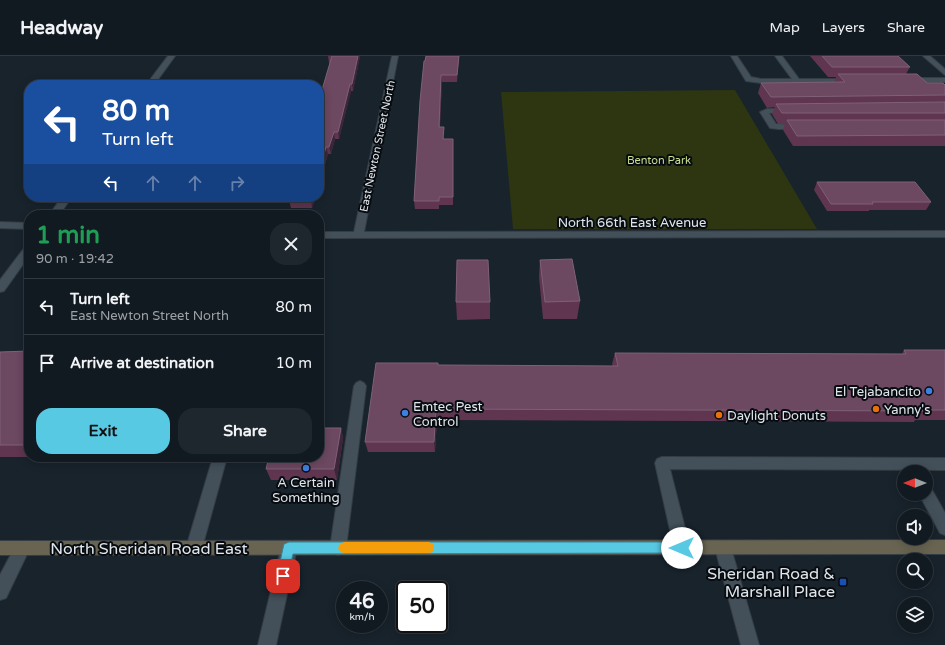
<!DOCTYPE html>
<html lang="en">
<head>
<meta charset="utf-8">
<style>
	:root { --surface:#121a21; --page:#1f272e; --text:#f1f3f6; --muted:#9ca1a5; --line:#31383f; --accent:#57c9e2 }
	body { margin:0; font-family:"Varela Round",sans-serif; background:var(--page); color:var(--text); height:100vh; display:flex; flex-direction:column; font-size:15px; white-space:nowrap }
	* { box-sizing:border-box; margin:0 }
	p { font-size:13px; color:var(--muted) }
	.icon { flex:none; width:22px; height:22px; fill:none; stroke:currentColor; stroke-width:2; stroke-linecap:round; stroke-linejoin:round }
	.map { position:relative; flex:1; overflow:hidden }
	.details { position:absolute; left:24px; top:154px; width:300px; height:252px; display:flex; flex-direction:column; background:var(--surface); border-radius:16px; box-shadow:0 2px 10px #0003,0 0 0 1px var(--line) }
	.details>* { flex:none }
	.banner { position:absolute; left:24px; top:24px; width:300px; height:122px; border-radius:16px; box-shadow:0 2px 10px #0003,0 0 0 1px var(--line); background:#1a4fa0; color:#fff; overflow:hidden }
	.needle { width:26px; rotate:270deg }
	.controls { position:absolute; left:897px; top:409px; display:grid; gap:8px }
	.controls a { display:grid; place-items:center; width:36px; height:36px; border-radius:50%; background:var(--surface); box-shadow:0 2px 10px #0003,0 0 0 1px var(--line); font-size:20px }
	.speed { position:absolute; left:336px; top:525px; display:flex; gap:8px; font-size:20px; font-weight:700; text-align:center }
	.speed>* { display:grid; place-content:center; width:52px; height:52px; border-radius:50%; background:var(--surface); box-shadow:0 2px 10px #0003,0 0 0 1px var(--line); line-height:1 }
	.speed small { font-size:10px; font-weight:400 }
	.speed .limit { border:2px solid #111; border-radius:6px; background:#fff; color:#111 }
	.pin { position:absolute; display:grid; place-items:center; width:34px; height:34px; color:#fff; margin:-17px; border-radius:8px; box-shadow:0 2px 6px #0006 }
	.me { position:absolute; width:44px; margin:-22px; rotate:270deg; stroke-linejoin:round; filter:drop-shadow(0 0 3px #0008) }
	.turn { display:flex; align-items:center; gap:14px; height:84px; padding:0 12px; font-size:18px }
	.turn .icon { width:52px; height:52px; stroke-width:2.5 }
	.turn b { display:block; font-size:28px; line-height:34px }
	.lanes { display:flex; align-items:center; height:38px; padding:0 12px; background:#0003; justify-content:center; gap:20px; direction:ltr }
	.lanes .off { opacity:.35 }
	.round { display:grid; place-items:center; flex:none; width:42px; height:42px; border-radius:16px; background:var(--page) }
	.summary { display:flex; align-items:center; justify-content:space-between; height:68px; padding:0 12px }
	h1 { font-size:24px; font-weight:800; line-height:30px; color:#1e9e55 }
	.action { display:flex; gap:8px; margin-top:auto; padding:8px 12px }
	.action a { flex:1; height:46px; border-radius:16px; background:var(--accent); color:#111; font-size:16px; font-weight:800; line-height:46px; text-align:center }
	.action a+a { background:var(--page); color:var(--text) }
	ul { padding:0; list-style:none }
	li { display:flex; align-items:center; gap:12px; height:56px; padding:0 12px; border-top:1px solid var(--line) }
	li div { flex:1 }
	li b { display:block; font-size:15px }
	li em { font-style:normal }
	header { display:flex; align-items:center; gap:24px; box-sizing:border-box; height:56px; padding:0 20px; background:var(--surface); border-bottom:1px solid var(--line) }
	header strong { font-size:19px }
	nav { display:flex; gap:22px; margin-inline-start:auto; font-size:14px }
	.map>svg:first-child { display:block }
</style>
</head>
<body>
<header>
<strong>Headway</strong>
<nav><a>Map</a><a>Layers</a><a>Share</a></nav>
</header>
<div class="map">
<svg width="945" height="589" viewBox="0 0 945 589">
	<rect width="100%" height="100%" fill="#18232c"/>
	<path fill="#2d3610" d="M735 34 817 173H513L501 36Z"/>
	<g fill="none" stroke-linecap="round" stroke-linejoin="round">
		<g stroke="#343d44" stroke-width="2">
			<path id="service" d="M731 0H737L751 21 761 23H792L775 0H782L799 23H850L854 25 850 27H761L746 25Z
				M905 22H945V26H905Z
				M790 52 794 54 793 56 769 57 776 68 800 69 804 71 803 73H778L770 72 760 56 767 53Z
				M360 325 364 327 366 330 346 492 343 497 338 499 333 497 330 492 354 330 356 327Z
				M213 401H227L202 492 199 497 194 499 189 497 186 492Z
				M662 401 945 402V414L670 413 690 492 687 497 682 499 677 497 674 492 655 407 657 403Z
				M926 431 931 432 945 457V479L940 477 919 438H926Z
				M22 485 27 487 30 492 6 542 0 544V519L17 487Z"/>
		</g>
		<g stroke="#343d44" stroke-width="2">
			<path id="minor" d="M168 0H175L154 29H146Z
				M392 0H398L364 176 945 175V181L319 182V176H354Z
				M923 0H930L945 13V19Z
				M62 141H72L59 159H49Z
				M0 166 29 167V173L0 172Z
				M29 190V200L4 235 0 236V224L25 191Z
				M289 485 294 487 297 492 276 589H258L281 492 284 487Z
				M723 485 728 487 731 492 759 589H741L715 492 718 487Z"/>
		</g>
		<g stroke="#343d44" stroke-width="2">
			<path id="secondary" d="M945 484V498L0 499V485Z"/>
		</g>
		<use href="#service" fill="#43505a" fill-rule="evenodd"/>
		<use href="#minor" fill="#43505a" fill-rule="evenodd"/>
		<use href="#secondary" fill="#686451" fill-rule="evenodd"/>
	</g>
	<path fill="#5f3550" d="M328 0H360L353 35H351L339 83H335L331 98H328L319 129 330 7H329Z
		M426 0H459L457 26H442L440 71 444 83 453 91V149H439V153H415L414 145Z
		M810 0H898L910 11 906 18 927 27 945 29V90H793L783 74 785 68H778L772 58 775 51 767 52 758 37 761 27 834 26 836 21H828Z
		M817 126 931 146 926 154H869V155H827L814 134Z
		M316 141 312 152H291L289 144Z
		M540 204 580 245 577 263H543L539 221Z
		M456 246H490V263L457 264Z
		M904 294H945V364H915L914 366 437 364 435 396H368L365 386 438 309 613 310 612 308 615 297 902 298Z
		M29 295V401H0V296Z
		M341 372 343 382 337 424H271L266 413Z
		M55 401H177L175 406H59Z"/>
	<path fill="#3d263a" d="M358 0H360L353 35 352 28Z
		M441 19 442 26 439 78V71Z
		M350 28 351 35 339 83 338 76Z
		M334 76 335 83 331 98 329 91Z
		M326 91 328 98 319 129V116Z
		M312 141H316L312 152 311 144Z
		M436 353 437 364 435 396 434 386Z
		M341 372 343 382 337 424 334 413Z
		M171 401H177L175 406Z"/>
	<path fill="#6c4861" stroke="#7e6177" d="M332 0H358L352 28H350L338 76H334L329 91H326L319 116V44Z
		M426 0H459L457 19H441L439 71H444L443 83H453V141H439V145H414L420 45 424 5H425Z
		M822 0H898L910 11H832Z
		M838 18H917L927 27H943L945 29V39L771 41 761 27 845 26Z
		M945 46V57H782L776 48Z
		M787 64H945V79L797 80Z
		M817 126H915L931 146H872L873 148H831Z
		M290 141H312L311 144H289Z
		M572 203 580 245 545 246 540 204Z
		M457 204H488L490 246H456Z
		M904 294H945V354H922L923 355 436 353 434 386H365L376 307H438V309L618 310 615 297 906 298Z
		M29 295V389H0V296Z
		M319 372H341L334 413H266L269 401H319Z"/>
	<path fill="#57c9e2" stroke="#398393" d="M289 486H682L686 488 687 492 686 496 682 497 293 498 287 524 283 526 278 524 277 520 283 492 284 488Z"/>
	<path fill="#f59e0b" d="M344 486H429L433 488 434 492 433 496 429 497H344L340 496 338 492 340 488Z"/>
	<g fill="#3f7fe0" stroke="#080c10" stroke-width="1.5">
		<circle cx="929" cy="335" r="4"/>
		<circle cx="405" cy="357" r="4"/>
		<circle cx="306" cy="412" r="4"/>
	</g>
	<g fill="#e8710a" stroke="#080c10" stroke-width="1.5">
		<circle cx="876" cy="353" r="4"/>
		<circle cx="719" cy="359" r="4"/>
	</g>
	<rect fill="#1a4fb4" stroke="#080c10" stroke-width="1.5" x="839" y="522" width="8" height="8" rx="2"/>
	<g text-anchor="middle" stroke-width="4" stroke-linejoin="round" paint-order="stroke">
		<g font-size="11" fill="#dfe7ed" stroke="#080c10">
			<text transform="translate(377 90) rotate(-78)" y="4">East Newton Street North</text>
		</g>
		<g font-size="11" fill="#c9df8e" stroke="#080c10">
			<text x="659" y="108">Benton Park</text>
		</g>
		<g font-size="13" fill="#dfe7ed" stroke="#080c10">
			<text x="632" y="171">North 66th East Avenue</text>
		</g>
		<g font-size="13" fill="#dfe7ed" stroke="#080c10" text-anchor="start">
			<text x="921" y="340" text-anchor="end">El Tejabancito</text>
			<text x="413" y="355">Emtec Pest<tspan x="413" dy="15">Control</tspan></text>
			<text x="884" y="358">Yanny's</text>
			<text x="727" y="364">Daylight Donuts</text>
			<text x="306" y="431" text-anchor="middle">A Certain<tspan x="306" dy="15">Something</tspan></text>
		</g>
		<g font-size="16" fill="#dfe7ed" stroke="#080c10">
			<text x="149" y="498">North Sheridan Road East</text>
		</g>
		<g font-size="16" fill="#dfe7ed" stroke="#080c10" text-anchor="end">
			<text x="835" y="523">Sheridan Road &amp;<tspan x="835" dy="18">Marshall Place</tspan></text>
		</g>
	</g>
</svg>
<div class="controls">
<a><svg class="needle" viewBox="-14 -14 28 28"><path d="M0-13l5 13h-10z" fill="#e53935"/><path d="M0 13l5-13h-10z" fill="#9ca1a5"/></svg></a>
<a><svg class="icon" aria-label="sound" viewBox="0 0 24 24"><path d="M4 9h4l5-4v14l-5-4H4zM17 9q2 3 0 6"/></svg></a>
<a><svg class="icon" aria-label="search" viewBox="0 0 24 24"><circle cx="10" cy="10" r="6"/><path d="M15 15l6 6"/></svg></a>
<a><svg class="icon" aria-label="layers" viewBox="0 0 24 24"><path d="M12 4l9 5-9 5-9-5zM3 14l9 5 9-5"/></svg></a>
</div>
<div class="speed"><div>46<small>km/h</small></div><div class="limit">50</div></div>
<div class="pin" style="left:283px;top:520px;background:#d93025"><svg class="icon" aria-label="arrive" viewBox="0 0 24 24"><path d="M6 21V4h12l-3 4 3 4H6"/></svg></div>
<svg class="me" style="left:682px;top:492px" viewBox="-20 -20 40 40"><circle r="19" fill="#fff"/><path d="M0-13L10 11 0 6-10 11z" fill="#57c9e2"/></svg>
<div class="banner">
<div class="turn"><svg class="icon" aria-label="left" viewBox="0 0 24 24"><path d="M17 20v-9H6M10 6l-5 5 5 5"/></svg><div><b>80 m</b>Turn left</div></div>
<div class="lanes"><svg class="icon" aria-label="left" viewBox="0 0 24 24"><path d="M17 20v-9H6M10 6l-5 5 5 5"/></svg><svg class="icon off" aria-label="ahead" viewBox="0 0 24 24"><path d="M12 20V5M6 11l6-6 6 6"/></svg><svg class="icon off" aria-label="ahead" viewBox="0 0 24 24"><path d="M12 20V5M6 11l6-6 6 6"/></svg><svg class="icon off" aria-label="right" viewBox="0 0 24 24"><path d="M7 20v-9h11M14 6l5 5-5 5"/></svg></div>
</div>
<section class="details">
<div class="summary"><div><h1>1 min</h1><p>90 m · 19:42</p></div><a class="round"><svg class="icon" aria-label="close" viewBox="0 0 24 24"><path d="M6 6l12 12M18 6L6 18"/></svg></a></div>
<ul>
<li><svg class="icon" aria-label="left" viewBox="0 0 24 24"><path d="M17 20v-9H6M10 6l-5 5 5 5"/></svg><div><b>Turn left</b><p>East Newton Street North</p></div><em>80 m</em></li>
<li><svg class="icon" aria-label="arrive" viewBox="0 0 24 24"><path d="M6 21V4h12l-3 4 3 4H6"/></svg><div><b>Arrive at destination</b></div><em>10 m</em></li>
</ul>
<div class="action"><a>Exit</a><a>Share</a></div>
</section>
</div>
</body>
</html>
